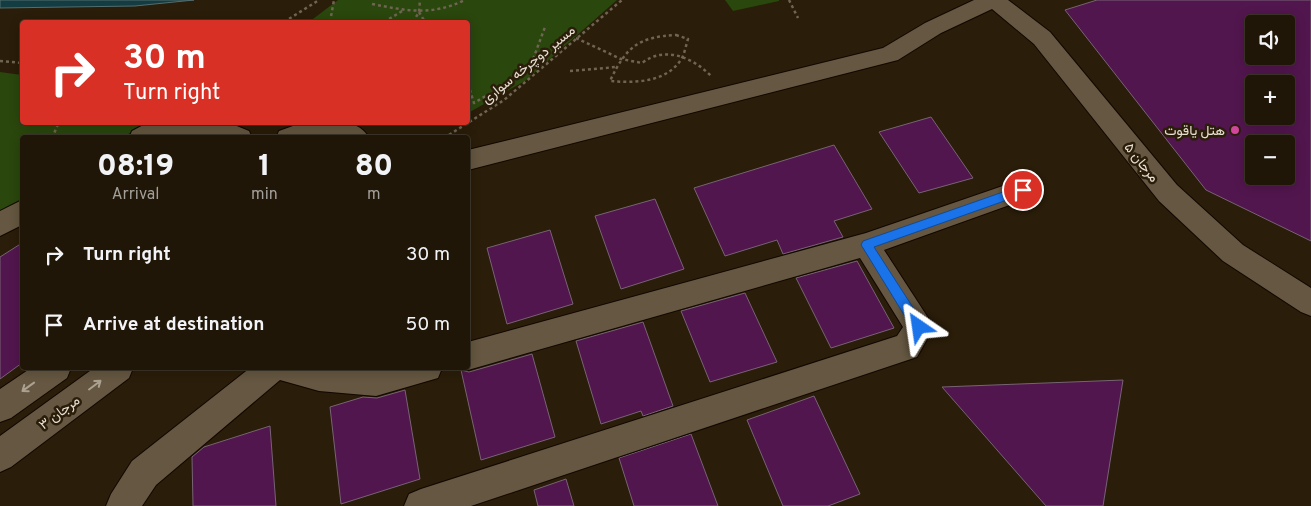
<!DOCTYPE html>
<html lang="en">
<head>
<meta charset="utf-8">
<style>
	:root { --surface:#201607; --page:#2d2315; --text:#f1f3f6; --muted:#a29f9b; --line:#3d3528 }
	body { margin:0; font-family:Overpass,Vazirmatn,sans-serif; background:var(--page); color:var(--text); height:100vh; display:flex; flex-direction:column; font-size:19px; white-space:nowrap }
	* { box-sizing:border-box; margin:0 }
	p { font-size:16px; color:var(--muted) }
	.icon { flex:none; width:28px; height:28px; fill:none; stroke:currentColor; stroke-width:2; stroke-linecap:round; stroke-linejoin:round }
	.map { position:relative; flex:1; overflow:hidden }
	.details { position:absolute; left:20px; top:135px; width:450px; height:235px; display:flex; flex-direction:column; background:var(--surface); border-radius:5px; box-shadow:0 2px 12px #0003,0 0 0 1px var(--line) }
	.details>* { flex:none }
	.top-card { position:absolute; left:20px; top:20px; width:450px; height:105px; border-radius:5px; box-shadow:0 2px 12px #0003,0 0 0 1px var(--line); background:#d93025; color:#fff; overflow:hidden }
	.tools { position:absolute; left:1245px; top:15px; display:grid; gap:10px }
	.tools a { display:grid; place-items:center; width:50px; height:50px; border-radius:5px; background:var(--surface); box-shadow:0 2px 12px #0003,0 0 0 1px var(--line); font-size:25px }
	.pin { position:absolute; display:grid; place-items:center; width:42px; height:42px; color:#fff; margin:-21px; border:2px solid #fff; border-radius:50%; box-shadow:0 1px 5px #0007 }
	.me { position:absolute; width:55px; margin:-28px; rotate:328deg; stroke-linejoin:round; filter:drop-shadow(0 0 4px #0008) }
	.turn { display:flex; align-items:center; gap:18px; height:105px; padding:0 20px; font-size:22px }
	.turn .icon { width:65px; height:65px; stroke-width:2.5 }
	.turn b { display:block; font-size:35px; line-height:42px }
	.eta { display:flex; justify-content:space-evenly; align-items:center; height:85px; text-align:center }
	.eta b { font-size:30px; font-weight:800; line-height:35px }
	ul { padding:0; list-style:none }
	li { display:flex; align-items:center; gap:15px; height:70px; padding:0 20px }
	li div { flex:1 }
	li b { display:block; font-size:19px }
	li em { font-style:normal }
	.map>svg:first-child { display:block }
</style>
</head>
<body>
<div class="map">
<svg width="1311" height="506" viewBox="0 0 1311 506">
	<rect width="100%" height="100%" fill="#2a1d09"/>
	<path fill="#2a470d" d="M338 0H617L525 81 468 113V22H309Z
		M725 0H779V1L733 11Z
		M0 72 22 75V122L148 123 123 137 22 138V199L0 213Z"/>
	<path fill="#143d43" stroke="#536e6e" d="M0 0H194L135 6 0 8Z"/>
	<path fill="#52164e" stroke="#776374" fill-rule="evenodd" d="M1097 0H1311V241L1206 190 1065 10ZM1254 24H1286V56H1254ZM1254 84H1286V116H1254ZM1254 144H1286V176H1254Z
		M931 117 973 178 919 193 879 132Z
		M834 145 872 209 834 221 843 237 783 254 777 240 725 256 694 188Z
		M655 199 684 269 621 289 595 216Z
		M550 230 573 304 507 324 487 248Z
		M22 243V363L0 379V257Z
		M857 261 894 328 831 348 796 278Z
		M745 293 777 362 710 382 681 311Z
		M643 322 673 406 643 416 641 411 601 424 576 341Z
		M532 354 555 437 481 460 461 370 469 372Z
		M1123 380 1103 506H1046L942 387Z
		M405 390 420 479 341 504 330 407 363 397 377 398Z
		M814 396 860 494 828 506H783L747 420Z
		M270 426 276 506H193L192 457 204 447Z
		M691 434 718 506H634L619 458Z
		M566 479 574 506H538L534 490Z"/>
	<g fill="none" stroke-linecap="round" stroke-linejoin="round">
		<g stroke="#120700" stroke-width="2">
			<path id="minor" d="M974 0H1008L1050 32 1177 185 1243 245 1311 288V316L1301 312 1223 261 1159 201 1034 44 992 9 941 33 898 60 468 170V150L883 48 925 23Z
				M149 122H227L249 131 252 138H213L204 134 174 138H129L132 131Z
				M304 122C324 122 358 116 369 138H276L279 131Z
				M1023 179 1032 183 1036 190 1032 197 884 250 934 327 917 357 471 506H404L409 494 421 489 897 336 903 327 860 258 468 370 462 368H468V342L866 233Z
				M22 200V225L0 236V211Z
				M31 368H71L67 378 11 418 0 422V389Z
				M94 368H133L129 378 11 467 0 472V436Z
				M250 368H442L438 378 376 396 319 391 280 380 156 485 142 506H106L111 494 132 461Z"/>
		</g>
		<path stroke="#706553" stroke-width="2.5" stroke-dasharray="3 3" stroke-linecap="butt" d="M789 0 798 18
			M372 4C408 11 431 16 465 0
			M419 12 425 22
			M284 22 319 0
			M330 22 334 0
			M384 22 404 10
			M413 22 419 12 420 0
			M676 35 688 39C686 45 685 52 682 58 667 83 635 83 610 81 626 47 638 37 676 35Z
			M576 38 621 59 642 63C665 45 694 58 712 77
			M0 61 22 63
			M570 71 616 67
			M468 84 474 103 529 70 545 27
			M52 138 59 122
			M444 138 504 100 622 0"/>
		<use href="#minor" fill="#655741" fill-rule="evenodd"/>
	</g>
	<defs><path id="oneway-shaft" d="M-6 0H5M1.5-3L5.5 0L1.5 3" fill="none" stroke-width="1.6" stroke-linecap="round" stroke-linejoin="round" transform="scale(1.25)"/></defs>
	<g stroke="#aca291">
		<use href="#oneway-shaft" transform="translate(95 385) rotate(-37)"/>
		<use href="#oneway-shaft" transform="translate(28 387) rotate(144)"/>
	</g>
	<path fill="#1a73e8" stroke="#114b97" d="M1023 185 1028 190 1027 193 874 247 923 323 925 327 923 331 919 333 914 331 863 248 861 245 863 241Z"/>
	<circle fill="#d1479c" stroke="#2a1d09" stroke-width="2" cx="1235" cy="130" r="5"/>
	<g text-anchor="middle" stroke-width="5" stroke-linejoin="round" paint-order="stroke">
		<g font-size="14" fill="#e7dfd2" stroke="#2a1d09">
			<text transform="translate(528 64) rotate(-39)" y="5">مسیر دوچرخه سواری</text>
			<text transform="translate(1142 162) rotate(51)" y="5">مرجان ۵</text>
			<text transform="translate(59 412) rotate(-37)" y="5">مرجان ۳</text>
		</g>
		<g font-size="14" fill="#e7dfd2" stroke="#2a1d09" text-anchor="end">
			<text x="1225" y="135">هتل یاقوت</text>
		</g>
	</g>
</svg>
<div class="tools">
<a><svg class="icon" aria-label="sound" viewBox="0 0 24 24"><path d="M4 9h4l5-4v14l-5-4H4zM17 9q2 3 0 6"/></svg></a>
<a>+</a>
<a>−</a>
</div>
<div class="pin" style="left:1023px;top:190px;background:#d93025"><svg class="icon" aria-label="arrive" viewBox="0 0 24 24"><path d="M6 21V4h12l-3 4 3 4H6"/></svg></div>
<svg class="me" style="left:919px;top:327px" viewBox="-20 -20 40 40"><path d="M0-17L14 15 0 8-14 15z" fill="#1a73e8" stroke="#fff" stroke-width="4"/></svg>
<div class="top-card">
<div class="turn"><svg class="icon" aria-label="right" viewBox="0 0 24 24"><path d="M7 20v-9h11M14 6l5 5-5 5"/></svg><div><b>30 m</b>Turn right</div></div>
</div>
<section class="details">
<div class="eta">
<div><b>08:19</b><p>Arrival</p></div>
<div><b>1</b><p>min</p></div>
<div><b>80</b><p>m</p></div>
</div>
<ul>
<li><svg class="icon" aria-label="right" viewBox="0 0 24 24"><path d="M7 20v-9h11M14 6l5 5-5 5"/></svg><div><b>Turn right</b></div><em>30 m</em></li>
<li><svg class="icon" aria-label="arrive" viewBox="0 0 24 24"><path d="M6 21V4h12l-3 4 3 4H6"/></svg><div><b>Arrive at destination</b></div><em>50 m</em></li>
</ul>
</section>
</div>
</body>
</html>
